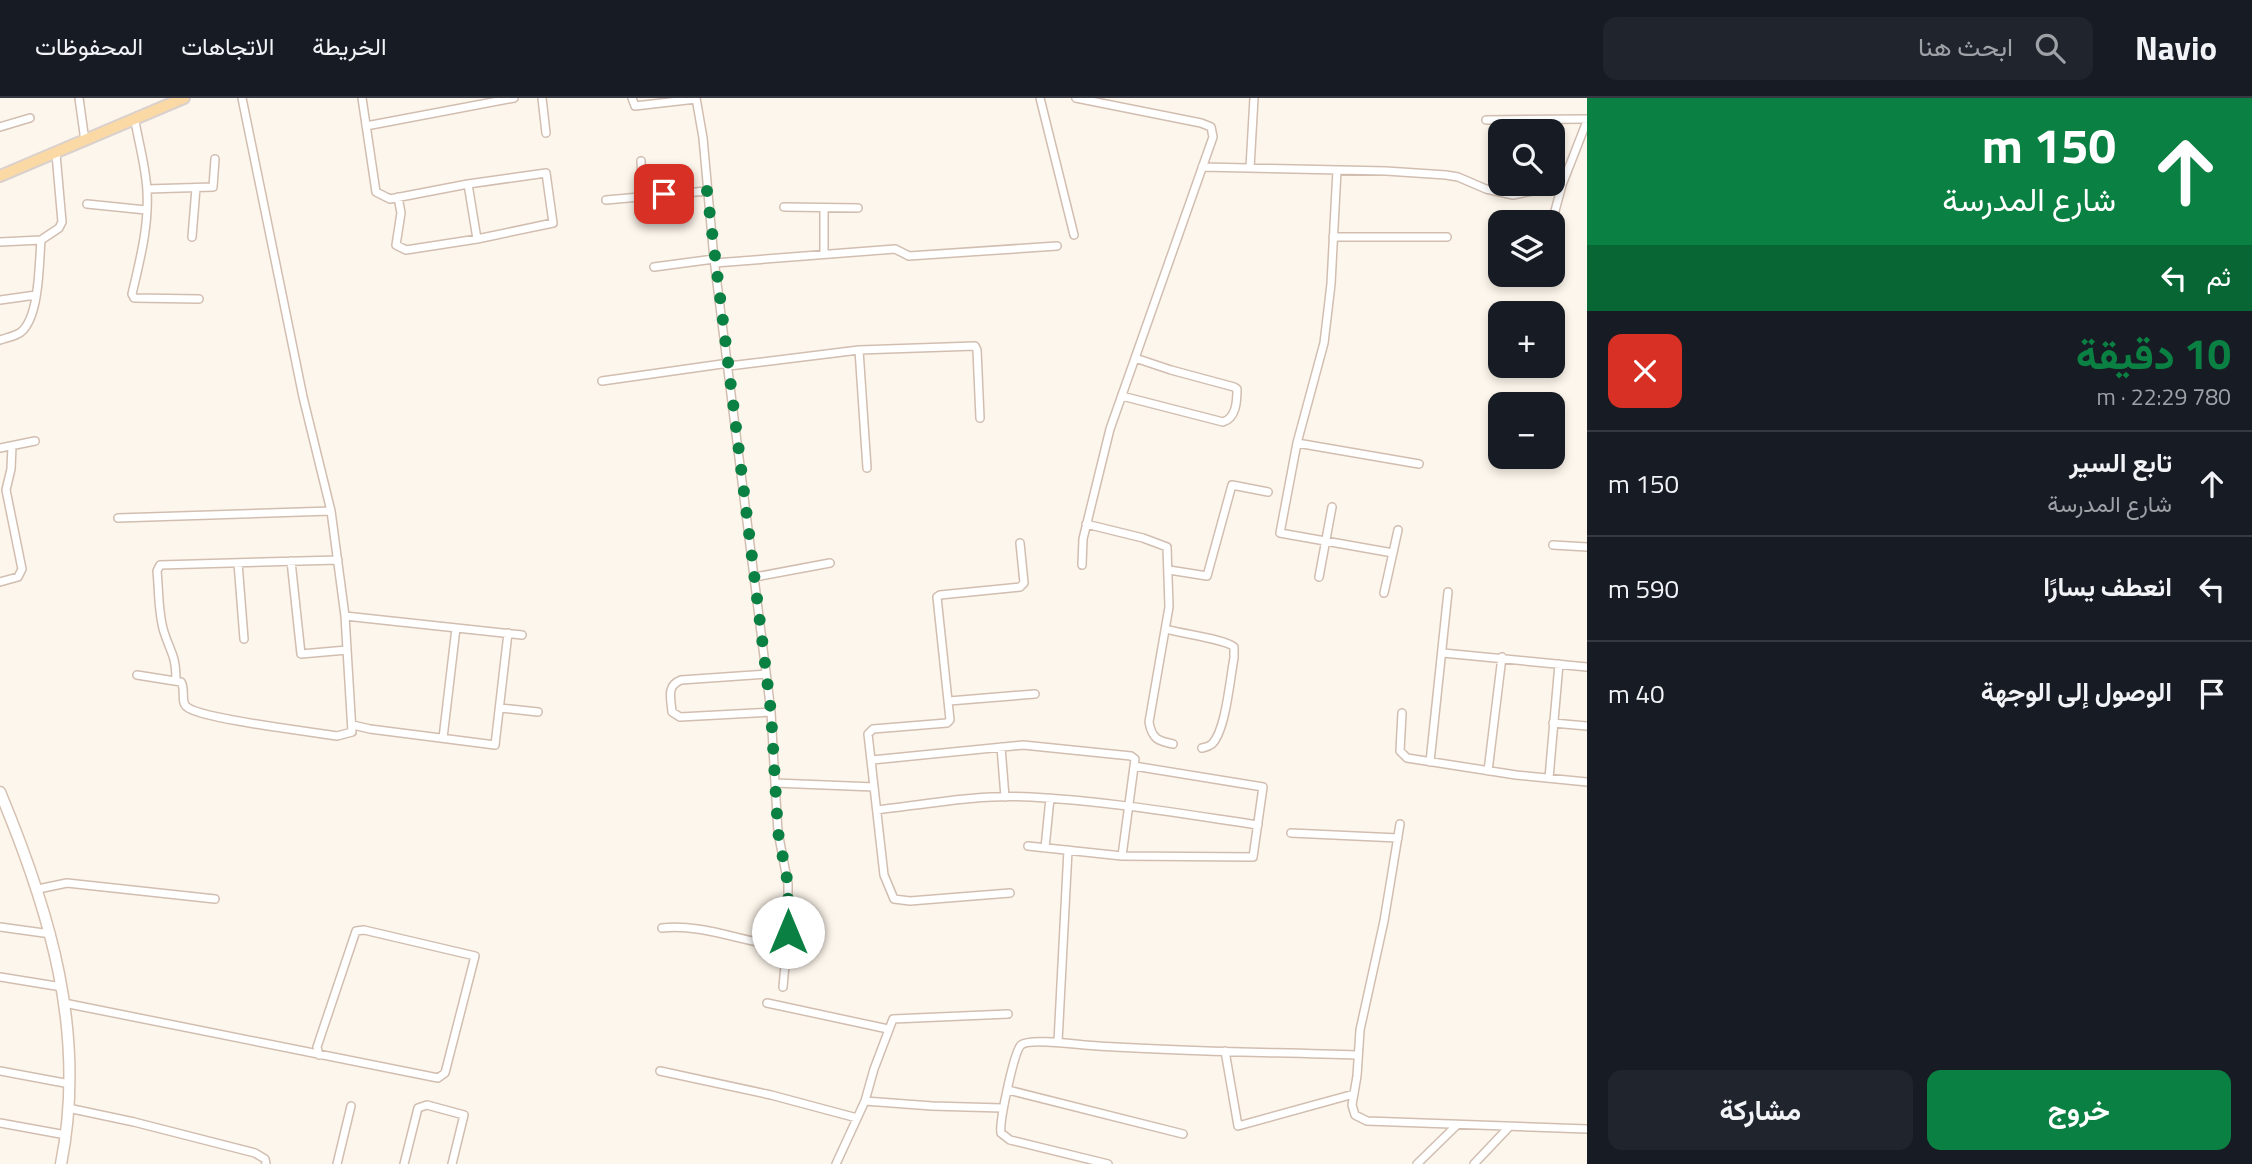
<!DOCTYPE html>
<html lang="ar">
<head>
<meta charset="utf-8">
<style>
	:root { --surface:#171b24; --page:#20242c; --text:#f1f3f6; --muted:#9ea1a6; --line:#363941; --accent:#0b8043 }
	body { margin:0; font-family:"Titillium Web",Vazirmatn,sans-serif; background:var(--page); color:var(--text); direction:rtl; height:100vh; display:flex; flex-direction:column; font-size:26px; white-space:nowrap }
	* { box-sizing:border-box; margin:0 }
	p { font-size:23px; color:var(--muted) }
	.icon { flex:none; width:38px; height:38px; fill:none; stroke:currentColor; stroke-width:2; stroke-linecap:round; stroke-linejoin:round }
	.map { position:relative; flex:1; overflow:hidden; direction:ltr }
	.panel { display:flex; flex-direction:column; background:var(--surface); width:665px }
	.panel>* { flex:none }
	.hud { background:#0b8043; color:#fff; overflow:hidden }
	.fabs { position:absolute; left:1488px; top:21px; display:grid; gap:14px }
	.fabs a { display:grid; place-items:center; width:77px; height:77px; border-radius:14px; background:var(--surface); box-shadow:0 4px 10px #0003; font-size:35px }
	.pin { position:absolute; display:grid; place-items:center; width:60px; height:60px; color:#fff; margin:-30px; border-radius:14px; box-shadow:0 4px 10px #0006 }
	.me { position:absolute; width:77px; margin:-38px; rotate:0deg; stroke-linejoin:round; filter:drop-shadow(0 0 5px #0008) }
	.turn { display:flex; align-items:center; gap:24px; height:147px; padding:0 21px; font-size:32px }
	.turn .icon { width:91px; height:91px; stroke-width:2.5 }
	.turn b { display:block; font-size:49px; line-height:60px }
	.then { display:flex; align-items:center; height:66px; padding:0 21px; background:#0003; gap:14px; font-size:26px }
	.round { display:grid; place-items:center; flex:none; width:74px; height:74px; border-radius:14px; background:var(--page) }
	.overview { display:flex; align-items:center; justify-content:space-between; height:119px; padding:0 21px }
	h1 { font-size:42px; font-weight:700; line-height:52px; color:var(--accent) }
	.primary-button { display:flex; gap:14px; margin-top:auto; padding:14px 21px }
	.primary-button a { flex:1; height:80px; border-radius:14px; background:var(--accent); color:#fff; font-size:28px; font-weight:700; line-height:80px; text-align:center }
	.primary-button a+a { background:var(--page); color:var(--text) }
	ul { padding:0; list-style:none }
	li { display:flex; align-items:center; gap:21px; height:105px; padding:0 21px; border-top:2px solid var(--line) }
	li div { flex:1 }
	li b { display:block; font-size:26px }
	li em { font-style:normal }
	header { display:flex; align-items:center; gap:42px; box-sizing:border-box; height:98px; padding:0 35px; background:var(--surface); border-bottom:2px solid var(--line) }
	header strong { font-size:33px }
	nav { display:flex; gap:38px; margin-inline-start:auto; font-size:24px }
	.search { width:490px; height:63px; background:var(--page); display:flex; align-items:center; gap:18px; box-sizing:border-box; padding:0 24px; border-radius:14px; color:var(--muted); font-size:26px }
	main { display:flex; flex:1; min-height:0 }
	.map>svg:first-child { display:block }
</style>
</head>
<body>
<header>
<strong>Navio</strong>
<div class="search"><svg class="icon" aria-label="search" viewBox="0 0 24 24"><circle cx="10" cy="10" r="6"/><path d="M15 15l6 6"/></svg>ابحث هنا</div>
<nav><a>الخريطة</a><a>الاتجاهات</a><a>المحفوظات</a></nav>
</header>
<main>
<section class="panel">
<div class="hud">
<div class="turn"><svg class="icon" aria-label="ahead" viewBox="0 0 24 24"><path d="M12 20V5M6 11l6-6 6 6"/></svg><div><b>150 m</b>شارع المدرسة</div></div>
<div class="then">ثم<svg class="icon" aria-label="left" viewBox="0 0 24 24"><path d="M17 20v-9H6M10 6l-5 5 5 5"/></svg></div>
</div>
<div class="overview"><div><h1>10 دقيقة</h1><p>780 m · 22:29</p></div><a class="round" style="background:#d93025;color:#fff"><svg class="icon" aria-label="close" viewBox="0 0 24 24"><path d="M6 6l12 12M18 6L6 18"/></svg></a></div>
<ul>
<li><svg class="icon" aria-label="ahead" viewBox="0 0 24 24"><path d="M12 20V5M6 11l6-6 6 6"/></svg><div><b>تابع السير</b><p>شارع المدرسة</p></div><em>150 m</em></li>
<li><svg class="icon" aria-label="left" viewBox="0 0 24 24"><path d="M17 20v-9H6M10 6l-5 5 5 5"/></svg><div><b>انعطف يسارًا</b></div><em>590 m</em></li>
<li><svg class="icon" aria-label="arrive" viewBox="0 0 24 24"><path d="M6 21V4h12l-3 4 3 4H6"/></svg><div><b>الوصول إلى الوجهة</b></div><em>40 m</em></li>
</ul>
<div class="primary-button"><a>خروج</a><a>مشاركة</a></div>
</section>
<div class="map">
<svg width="1587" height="1066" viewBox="0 0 1587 1066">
	<rect width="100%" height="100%" fill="#fdf6ec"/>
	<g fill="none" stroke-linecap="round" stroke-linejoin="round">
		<g stroke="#d1beb0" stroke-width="10">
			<path id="street" d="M79 0 85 43
				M362 0 376 94 390 101 468 86
				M542 0 546 35
				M632 0 635 8 696 1
				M696 0 703 40 714 161 771 614 775 685 874 689
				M1040 0 1074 137
				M1076 0 1201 25 1211 29 1213 39 1110 331 1083 441 1082 467
				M1486 22 1587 21
				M135 23C139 46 146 70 147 93 149 128 140 162 132 196L134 200 199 201
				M366 28 514 0
				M0 29 30 20
				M641 63 643 98
				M1202 69 1386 73 1446 77 1458 79 1486 91 1513 97 1562 87
				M1250 70 1254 0
				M1337 72 1331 186 1324 245 1297 345 1280 435 1393 455
				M147 91 213 89 215 61
				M398 99 401 115 396 147 406 152 477 141 553 125 546 75 468 86 477 141
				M606 102 707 93
				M87 106 146 112
				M784 109 858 110
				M1552 124 1562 87 1587 23
				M192 139 196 90
				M1333 139H1447
				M0 144 41 142
				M824 156V110
				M715 165 895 151 909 158 1057 148
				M654 169 714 161
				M1539 180 1540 177
				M0 202 36 197
				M0 242C6 240 16 238 21 234 40 218 39 164 41 142L59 130 62 124 56 56
				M859 252 867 370
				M729 268 859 252 975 248 977 252 980 320
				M602 283 729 265
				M1122 298 1223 324C1236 320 1237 304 1237 291L1234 289 1171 272 1135 260
				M1297 345 1419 366
				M0 350 35 343
				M118 420 331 413
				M1086 426 1143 440 1167 449 1169 509 1149 624C1152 641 1158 643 1173 646
				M1553 447 1587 449
				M291 463 301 556 347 552
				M238 465 244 541
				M1169 472 1207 478 1232 387 1268 394
				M755 479 830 465
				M1319 479 1332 409
				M0 484 18 479 22 471 6 392 11 371 12 348
				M1384 495 1398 432
				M345 518 522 537
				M1166 531C1182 536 1225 541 1234 549V560C1230 580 1226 632 1212 646 1208 649 1207 649 1202 650
				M1443 555 1587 569
				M766 576 681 582C666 588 671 600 672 614L680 619 771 614
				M137 577 181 584C186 591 180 604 187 609 201 621 313 634 337 638L352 634 345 518 331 413 303 299 242 0
				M176 583C176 557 171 556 164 534 158 515 159 492 157 473L160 467 338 462
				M949 603 1035 596
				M500 610 538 614
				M1402 615 1400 653 1407 660 1516 677 1587 684
				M1553 625 1587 628
				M353 627 370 631 495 647 508 535
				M443 640 456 530
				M1001 649 1005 699
				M872 662 1023 647 1131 658 1135 661 1122 758
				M1430 664 1448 494
				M1488 673 1502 559
				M1549 680 1559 566
				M775 685 778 734 788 786V834L783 889
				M877 712C927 706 980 696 1031 699 1107 703 1183 716 1258 727
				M1400 726 1384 823 1360 932 1357 978 1352 1007 1355 1017 1367 1023 1587 1031
				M1291 735 1398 740
				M1028 748 1122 758 1253 759 1263 689 1134 668
				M1045 750 1050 700
				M38 791 67 785 215 801
				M1010 795 910 803 894 801 884 777 868 636 873 631 947 625 950 622 937 499 940 497 1020 489 1024 485 1020 445
				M0 829 51 836
				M662 830C701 825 746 845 786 849
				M0 879 62 889
				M64 905 438 980 445 975 475 858 364 832 356 833 317 949 319 957
				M767 905 888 931
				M1058 944 1068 752
				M1225 953 1238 1028 1354 996
				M0 973 70 986
				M660 973 771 997 857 1020
				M1008 992 1183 1036
				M865 1003 932 1008 1002 1010
				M68 1010 134 1024 255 1055 265 1061 266 1066
				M0 1025 66 1037
				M337 1066 351 1008
				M404 1066 418 1010 427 1007 464 1017 452 1066
				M836 1066 865 1003 874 971 893 921 1008 916
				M1108 1066 1010 1042 1001 1035C999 1024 1014 954 1021 947 1029 940 1073 946 1085 947 1175 954 1266 954 1357 957
				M1417 1066 1457 1027
				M1474 1066 1509 1029"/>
		</g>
		<g stroke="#d6c0b0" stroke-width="13">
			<path id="secondary" d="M0 694C50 814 87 935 61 1066"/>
		</g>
		<g stroke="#dad1cd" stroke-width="14">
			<path id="primary" d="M0 78 184 0"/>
		</g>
		<use href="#street" stroke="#fff" stroke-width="7"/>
		<use href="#secondary" stroke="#fff" stroke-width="10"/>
		<use href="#primary" stroke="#fbd9a5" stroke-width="10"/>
	</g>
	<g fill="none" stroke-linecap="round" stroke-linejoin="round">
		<path stroke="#0b8043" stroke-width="12" stroke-dasharray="0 21.6" d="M664 96 707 93 771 614 778 734 788 786V834"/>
	</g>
</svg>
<div class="fabs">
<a><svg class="icon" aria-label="search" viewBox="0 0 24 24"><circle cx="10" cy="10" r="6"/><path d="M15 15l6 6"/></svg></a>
<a><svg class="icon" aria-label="layers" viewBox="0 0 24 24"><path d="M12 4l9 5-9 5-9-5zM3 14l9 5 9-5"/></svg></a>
<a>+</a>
<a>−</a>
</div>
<div class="pin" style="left:664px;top:96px;background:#d93025"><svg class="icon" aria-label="arrive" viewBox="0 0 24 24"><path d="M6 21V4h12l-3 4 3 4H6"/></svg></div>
<svg class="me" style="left:788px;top:834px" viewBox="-20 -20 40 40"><circle r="19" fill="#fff"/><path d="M0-13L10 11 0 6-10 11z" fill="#0b8043"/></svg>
</div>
</main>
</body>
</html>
